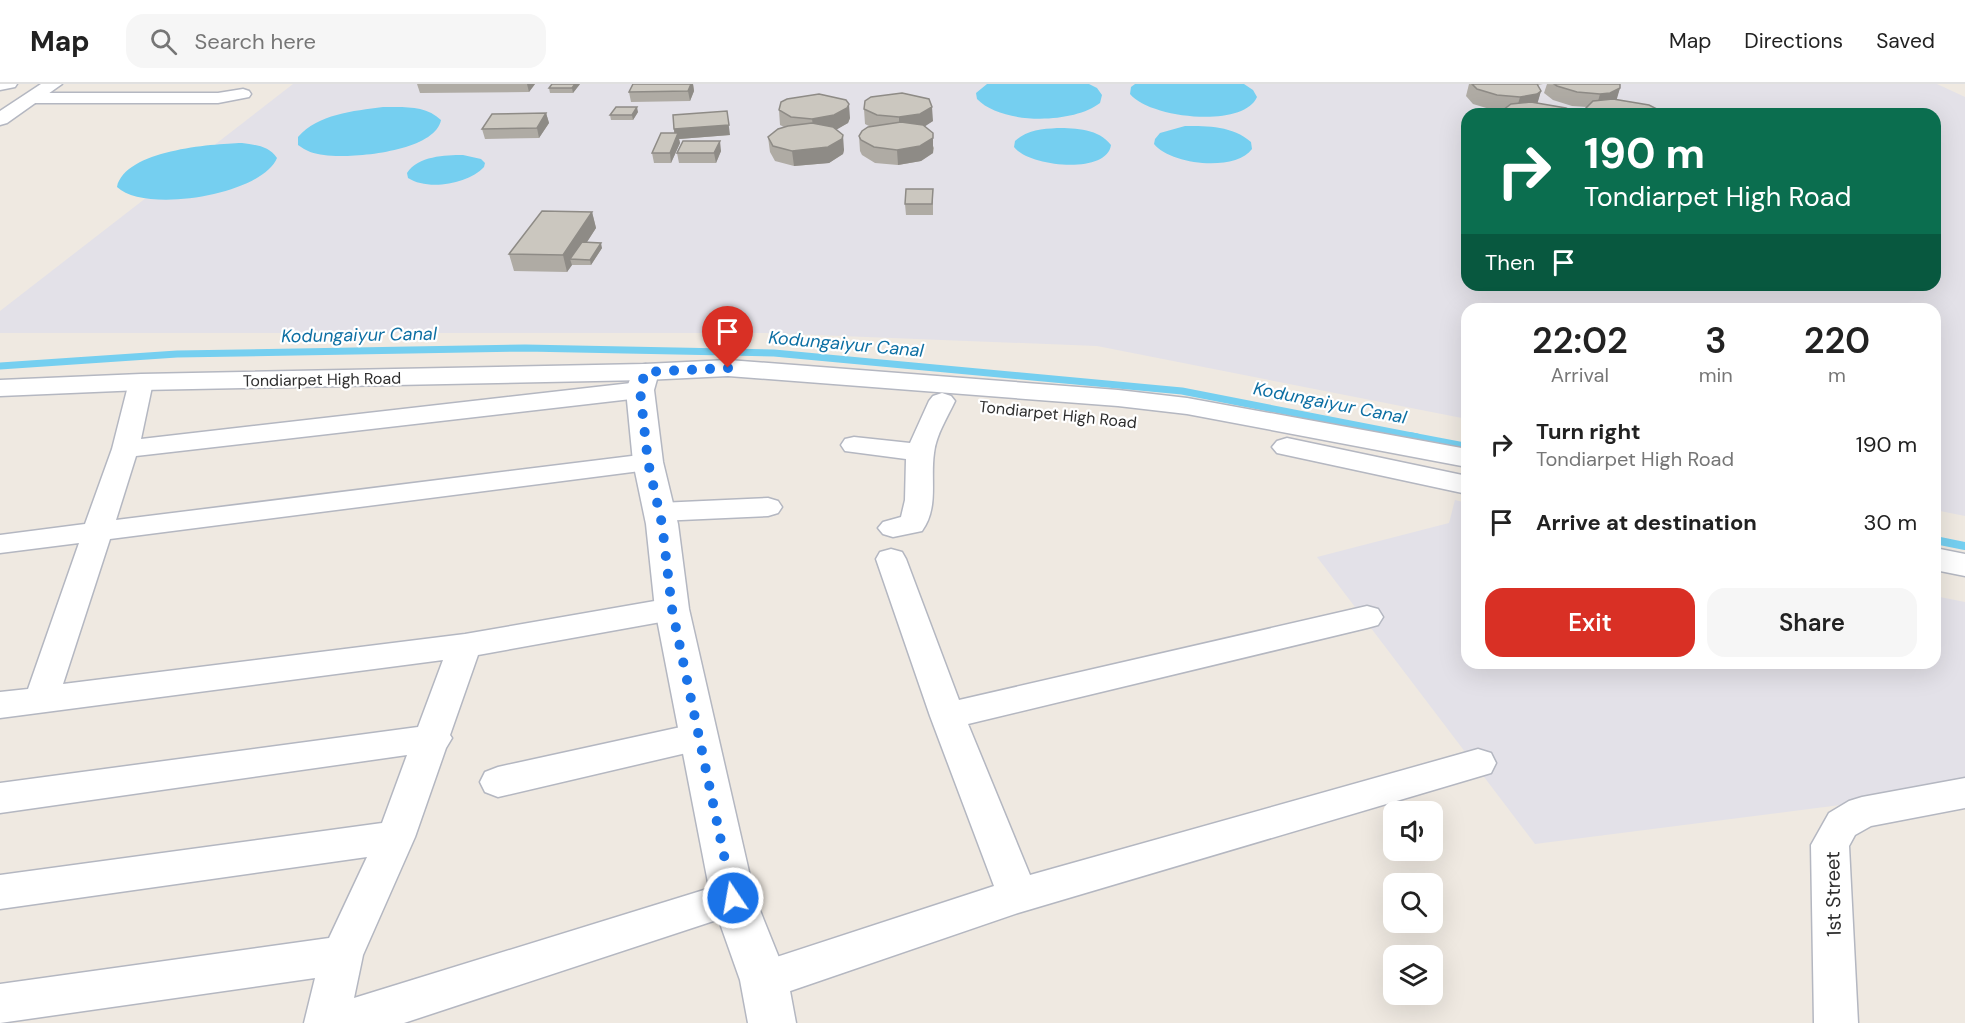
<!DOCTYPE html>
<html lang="en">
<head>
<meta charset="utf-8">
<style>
	:root { --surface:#fff; --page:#f6f6f6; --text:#222; --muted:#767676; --line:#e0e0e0; --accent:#d93025 }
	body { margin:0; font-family:"DM Sans",sans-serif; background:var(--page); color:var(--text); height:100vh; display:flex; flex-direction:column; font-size:22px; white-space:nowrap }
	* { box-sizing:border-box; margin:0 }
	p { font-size:20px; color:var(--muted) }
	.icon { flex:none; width:33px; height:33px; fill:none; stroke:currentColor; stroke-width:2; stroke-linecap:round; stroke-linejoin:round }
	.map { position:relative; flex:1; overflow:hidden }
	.side { position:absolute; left:1461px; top:219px; width:480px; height:366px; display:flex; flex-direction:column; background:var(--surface); border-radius:18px; box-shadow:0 6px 24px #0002 }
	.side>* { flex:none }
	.guide { position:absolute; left:1461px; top:24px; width:480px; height:183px; border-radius:18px; box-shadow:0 6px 24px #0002; background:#0b6e4f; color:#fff; overflow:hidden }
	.buttons { position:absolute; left:1383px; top:717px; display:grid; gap:12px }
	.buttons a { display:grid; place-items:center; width:60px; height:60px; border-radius:12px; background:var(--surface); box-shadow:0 6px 24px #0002; font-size:30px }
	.pin { position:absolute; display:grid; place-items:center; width:51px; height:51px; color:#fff; margin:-62px -26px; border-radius:50% 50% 50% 0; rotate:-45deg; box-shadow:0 0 6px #0007 }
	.pin .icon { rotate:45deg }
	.me { position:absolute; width:66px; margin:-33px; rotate:348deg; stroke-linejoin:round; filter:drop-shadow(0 0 4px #0008) }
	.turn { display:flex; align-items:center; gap:21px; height:126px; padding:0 24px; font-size:27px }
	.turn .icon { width:78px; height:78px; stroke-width:2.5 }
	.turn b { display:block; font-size:42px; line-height:51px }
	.then { display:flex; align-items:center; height:57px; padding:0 24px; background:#0003; gap:12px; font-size:22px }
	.eta { display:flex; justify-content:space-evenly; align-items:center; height:102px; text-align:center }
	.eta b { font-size:36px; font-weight:600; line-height:42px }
	.primary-button { display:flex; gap:12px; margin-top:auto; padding:12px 24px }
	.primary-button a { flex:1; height:69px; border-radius:18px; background:var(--accent); color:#fff; font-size:24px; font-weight:600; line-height:69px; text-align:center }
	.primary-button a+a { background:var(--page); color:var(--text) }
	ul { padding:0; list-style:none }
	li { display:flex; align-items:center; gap:18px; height:78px; padding:0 24px }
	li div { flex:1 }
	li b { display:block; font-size:22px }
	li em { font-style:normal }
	header { display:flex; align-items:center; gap:36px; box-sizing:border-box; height:84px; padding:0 30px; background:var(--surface); border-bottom:2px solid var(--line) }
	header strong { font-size:28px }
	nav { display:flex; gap:33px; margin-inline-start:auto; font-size:21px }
	.search { width:420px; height:54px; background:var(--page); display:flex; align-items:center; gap:15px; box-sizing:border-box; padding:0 21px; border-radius:18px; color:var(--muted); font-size:22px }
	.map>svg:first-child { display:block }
</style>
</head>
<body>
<header>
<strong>Map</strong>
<div class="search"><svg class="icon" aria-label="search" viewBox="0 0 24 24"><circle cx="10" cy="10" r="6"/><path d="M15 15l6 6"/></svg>Search here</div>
<nav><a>Map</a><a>Directions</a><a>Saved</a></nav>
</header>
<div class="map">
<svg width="1965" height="939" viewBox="0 0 1965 939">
	<rect width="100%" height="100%" fill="#efe9e1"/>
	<path fill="#e3e1e8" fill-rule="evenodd" d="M293 0H1937L1965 13V432L1935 426V225H1467V335L1097 262 765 249H0V227ZM1467 30H1935V201H1467Z
		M1455 416 1467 419V579H1935V512L1965 518V705L1535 760 1317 473 1449 439Z"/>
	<path fill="#75cff0" d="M987 0H1089L1097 4 1102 11 1100 19C1073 40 1002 41 977 15L976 9Z
		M1135 0H1244L1253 6 1257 13C1243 45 1149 34 1130 10L1131 3Z
		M383 23C403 23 426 21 441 36 435 68 350 75 324 71 314 70 306 67 298 61V53C318 30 353 27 383 23Z
		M1185 42C1208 42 1233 42 1251 58L1252 65C1235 88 1171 81 1154 60L1155 55 1160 49Z
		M1057 44C1076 44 1099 45 1111 61 1107 91 1029 83 1014 63L1015 57C1027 46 1042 45 1057 44Z
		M242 59C256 61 269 62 277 74 262 111 145 130 117 103 125 66 211 60 242 59Z
		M463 71 481 75 485 79 484 83C468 100 428 107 408 94L407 89C418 72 445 71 463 71Z"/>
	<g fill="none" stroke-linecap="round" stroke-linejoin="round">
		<path stroke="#75cff0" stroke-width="7" d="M0 282 177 270 525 264 774 269 1182 307 1417 353"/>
		<path stroke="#75cff0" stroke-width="8" d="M1409 352 1467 363
			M1935 456 1965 462"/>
		<g stroke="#b4b7c1" stroke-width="3">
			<path id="minor" d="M0 0H17L15 3 0 6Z
				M243 5 249 7 251 10 249 13 218 19H34L26 14 34 9H218Z
				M141 291 150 293 153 298 141 355 640 298 649 301 653 306 649 311 640 314 136 372 116 436 648 370 658 372 662 378 658 384 648 386 110 455 63 600 465 550 672 514 683 517 688 525 683 533 672 536 478 571 450 651 452 654 446 664 415 753 363 871 354 914 733 797 747 802 753 814 747 826 404 939H304L315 894 0 939V900L329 854 367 773 0 825V791L382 739 407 671 0 729V699L418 643 443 576 0 634V608L28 605 79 459 0 469V451L85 440 112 365 129 298 132 293Z
				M942 309 951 312 955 317C947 334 936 351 934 369 930 397 939 423 922 447L893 453 883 450 878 444 883 438 901 433 905 416 906 375 845 367 841 361 845 355 854 353 910 359 929 317 933 312Z
				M768 414 778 417 782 423 778 429 768 432 659 437 649 434 645 428 649 422 659 419Z
				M891 465 902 468 906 475 959 616 1367 522 1378 525 1383 533 1378 541 1367 544 968 640 1030 791 1478 665 1491 669 1496 679 1491 689 1018 829 764 916 749 910 743 896 749 882 994 802 930 632 876 475 880 468Z
				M699 639 712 643 717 653 712 663 498 713 485 708 480 698 485 688 498 683Z
				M1965 694V724L1871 742 1855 751 1849 762 1858 939H1814L1811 761 1829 729 1849 717 1862 713Z"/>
		</g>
		<g stroke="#b4b7c1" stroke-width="3">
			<path id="tertiary" d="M41 0H62L7 39 0 41V27Z
				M645 280 655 282 659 288 654 306 663 378 678 440 689 525 755 814 788 896 796 939H748L740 896 711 814 655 525 646 440 633 378 626 306 635 282Z"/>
		</g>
		<g stroke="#b4b7c1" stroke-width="3">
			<path id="secondary" d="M728 276 1118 306 1187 314 1467 365V383L1187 330 1118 322 728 292 645 296 141 306 0 312V296L141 290 645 280Z
				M1287 354 1467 392V410L1277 369 1272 363 1277 357Z
				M1935 464 1965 470V492L1935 486Z"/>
		</g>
		<use href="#minor" fill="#fff" fill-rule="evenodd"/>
		<use href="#tertiary" fill="#fff" fill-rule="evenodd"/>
		<use href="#secondary" fill="#fff" fill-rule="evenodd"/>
	</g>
	<path fill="#afaba4" d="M417 0H535L529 8 420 9Z
		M580 0 573 9H550L549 4Z
		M633 0H693L694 7 690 17 631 18 629 8Z
		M1469 0H1543L1538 1 1541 7 1537 19 1575 30H1502L1503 26H1493L1473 20 1466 12Z
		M1547 0H1620V4L1616 15 1661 30H1584L1587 23 1572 22 1553 16 1544 9Z
		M864 25 933 37 924 42 934 64 933 69 921 77 898 81 875 79 862 71 860 67 859 52 871 43 865 40Z
		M779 26 850 34 848 39 836 45 844 66 843 70 829 79 794 82 775 77 770 68 768 53 784 43 780 41Z
		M638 28 633 36H611L610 31Z
		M546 29 549 39 539 54 485 55 482 45Z
		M674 45 730 51 679 55 680 59 671 79H654L652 69 674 49Z
		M721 67 716 79H679L677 69Z
		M933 105V131H906L905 120Z
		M592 128 596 144 587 158 602 164 591 181H572L567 188 514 187 509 170Z"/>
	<path fill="#8e8b86" d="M527 0H535L529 8Z
		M575 0H580L573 9 572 4Z
		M691 0H693L694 7 690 17 688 7Z
		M1620 4 1616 18 1596 24 1600 10Z
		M1541 7 1537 21 1516 27 1520 13Z
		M849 20 850 34 848 39 836 46 814 49 812 35Z
		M637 23 638 28 633 36 632 31Z
		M932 23 933 37 921 45 899 48V33Z
		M727 27 730 51 679 55 680 59 671 79 670 69 675 55 674 45Z
		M546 29 549 39 539 54 537 44Z
		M933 49V69L921 77 898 81 897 66Z
		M843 51 844 66 843 70 829 79 794 82 792 67Z
		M720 57 721 67 716 79 714 69Z
		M592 128 596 144 576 175H570L572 181 567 188 563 171Z
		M601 159 602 164 591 181 590 176Z"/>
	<path fill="#cbc7bf" stroke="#8e8b86" stroke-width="1.5" d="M552 0H575L572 4H549Z
		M633 0H691L688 7 629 8Z
		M1472 0H1537L1541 7 1537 10 1520 13 1497 11 1477 5Z
		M1554 0H1620V4L1610 9 1600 10 1577 8 1557 2Z
		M902 9 929 15 932 23 920 30 899 33 877 31 864 25 865 17 871 13Z
		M819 10 846 16 849 20 847 24 834 31 812 35 791 33 779 26 781 18 787 15Z
		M1613 15 1649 21 1657 25 1661 30H1594L1586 24 1593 17Z
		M1531 18 1566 24 1574 28 1575 30H1507L1503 26 1511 20Z
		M616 23H637L632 31H610Z
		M727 27 729 41 674 45 673 31Z
		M546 29 537 44 482 45 492 30Z
		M901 38 923 41 933 49V54L920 62 897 66 874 63 861 56 859 52 862 47 868 43Z
		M812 39 833 43 843 51 842 55 828 63 792 67 773 62 768 53 778 45 788 42Z
		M661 49H678L670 69H652Z
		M683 57H720L714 69H677Z
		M906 105H933L932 120H905Z
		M542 127 592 128 563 171 509 170Z
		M582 158 601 159 590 176 570 175Z"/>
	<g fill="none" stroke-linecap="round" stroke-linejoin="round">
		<path stroke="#1a73e8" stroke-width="10" stroke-dasharray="0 18" d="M728 284 645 288 640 306 648 378 662 440 672 525 733 814"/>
	</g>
	<g text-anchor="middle" stroke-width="4.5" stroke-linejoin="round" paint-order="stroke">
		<g font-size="16" fill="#2e2e2e" stroke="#fff">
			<text transform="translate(322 295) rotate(-1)" y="6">Tondiarpet High Road</text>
			<text transform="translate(1058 330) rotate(6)" y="6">Tondiarpet High Road</text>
		</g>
		<g font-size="18" font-style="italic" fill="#0d6fa3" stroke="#fff">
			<text transform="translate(359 251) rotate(-1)" y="6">Kodungaiyur Canal</text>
			<text transform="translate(846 260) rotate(5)" y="6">Kodungaiyur Canal</text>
			<text transform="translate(1330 319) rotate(11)" y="6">Kodungaiyur Canal</text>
		</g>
		<g font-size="20" fill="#2e2e2e" stroke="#fff">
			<text transform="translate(1833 810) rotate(-91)" y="7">1st Street</text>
		</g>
	</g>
</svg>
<div class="buttons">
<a><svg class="icon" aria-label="sound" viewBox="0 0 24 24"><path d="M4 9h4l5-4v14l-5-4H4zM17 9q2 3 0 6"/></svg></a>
<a><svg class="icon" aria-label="search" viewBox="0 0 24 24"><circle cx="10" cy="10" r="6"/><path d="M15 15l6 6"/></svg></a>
<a><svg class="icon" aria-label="layers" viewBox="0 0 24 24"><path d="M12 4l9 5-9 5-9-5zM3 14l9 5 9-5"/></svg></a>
</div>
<div class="pin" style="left:728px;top:284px;background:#d93025"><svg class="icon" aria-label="arrive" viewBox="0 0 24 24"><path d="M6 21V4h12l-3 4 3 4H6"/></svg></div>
<svg class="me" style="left:733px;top:814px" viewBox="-20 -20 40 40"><circle r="17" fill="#1a73e8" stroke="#fff" stroke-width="3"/><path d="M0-11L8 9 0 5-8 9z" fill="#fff"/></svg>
<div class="guide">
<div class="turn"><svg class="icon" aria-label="right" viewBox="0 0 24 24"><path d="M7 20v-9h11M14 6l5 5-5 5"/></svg><div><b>190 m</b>Tondiarpet High Road</div></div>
<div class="then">Then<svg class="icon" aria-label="arrive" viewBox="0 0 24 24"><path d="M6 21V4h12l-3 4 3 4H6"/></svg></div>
</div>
<section class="side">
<div class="eta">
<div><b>22:02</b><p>Arrival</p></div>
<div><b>3</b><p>min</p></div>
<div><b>220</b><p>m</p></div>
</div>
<ul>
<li><svg class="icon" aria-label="right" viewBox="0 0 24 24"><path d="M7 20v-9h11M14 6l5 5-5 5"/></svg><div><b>Turn right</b><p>Tondiarpet High Road</p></div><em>190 m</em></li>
<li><svg class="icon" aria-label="arrive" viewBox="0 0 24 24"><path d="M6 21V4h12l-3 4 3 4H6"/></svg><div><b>Arrive at destination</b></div><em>30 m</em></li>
</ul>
<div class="primary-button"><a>Exit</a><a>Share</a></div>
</section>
</div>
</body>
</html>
